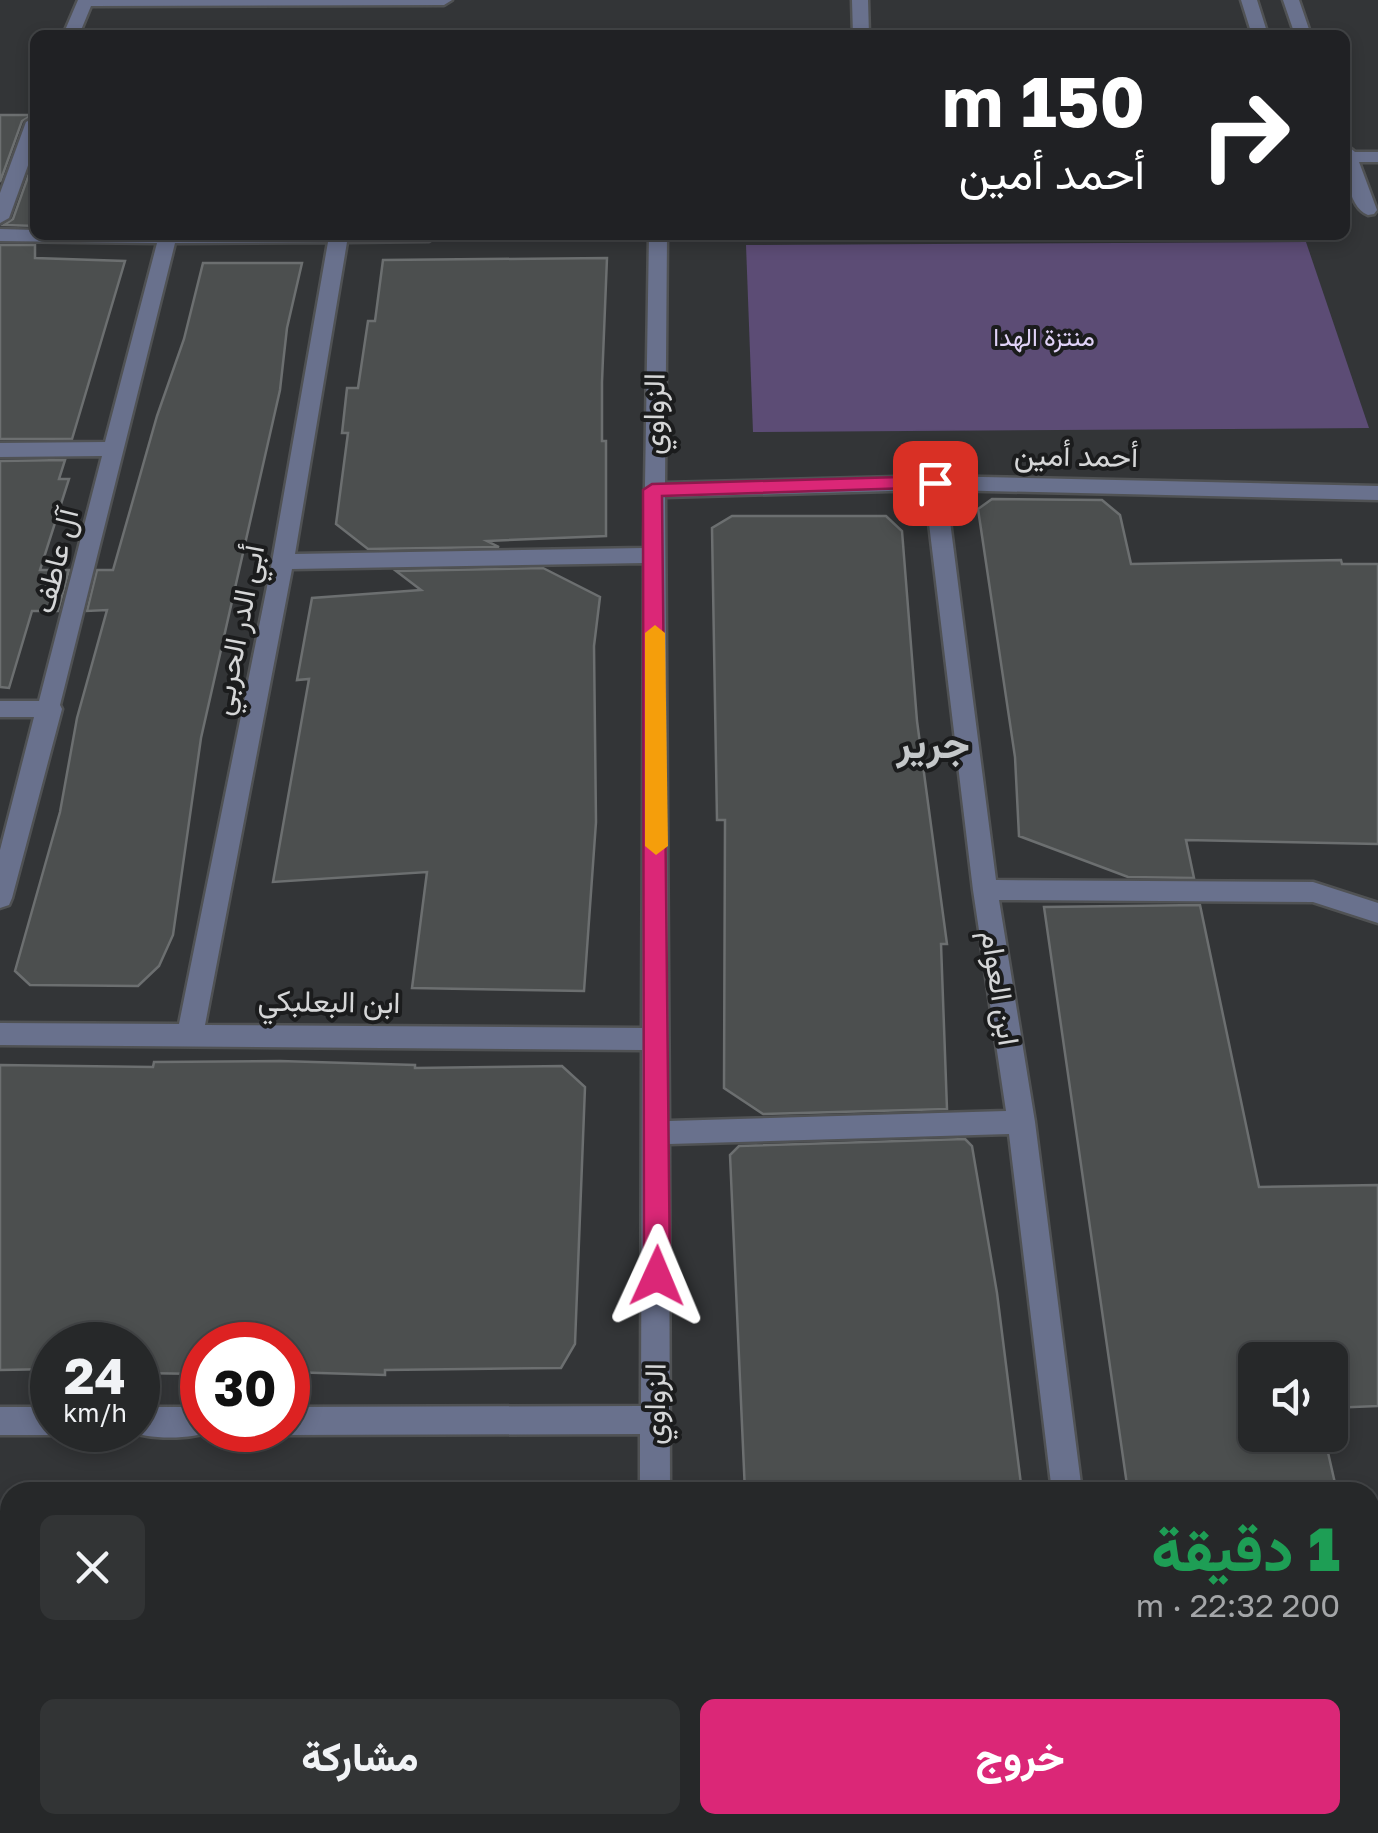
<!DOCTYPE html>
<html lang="ar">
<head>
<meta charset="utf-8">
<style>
	:root { --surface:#262829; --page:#323435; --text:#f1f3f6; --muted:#a4a6a8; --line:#424446; --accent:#db2777 }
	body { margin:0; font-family:"Golos Text",Vazirmatn,sans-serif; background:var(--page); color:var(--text); direction:rtl; height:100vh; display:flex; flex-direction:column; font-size:38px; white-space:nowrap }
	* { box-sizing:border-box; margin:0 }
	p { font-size:32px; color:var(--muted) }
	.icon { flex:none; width:55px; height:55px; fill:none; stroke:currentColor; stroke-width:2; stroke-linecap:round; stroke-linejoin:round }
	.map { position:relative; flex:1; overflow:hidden; direction:ltr }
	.panel { position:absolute; left:0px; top:1482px; width:1380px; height:352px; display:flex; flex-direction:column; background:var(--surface); border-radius:30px 30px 0 0; box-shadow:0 5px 15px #0003,0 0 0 2px var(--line); direction:rtl }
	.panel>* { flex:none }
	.banner { position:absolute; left:30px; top:30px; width:1320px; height:210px; border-radius:15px; box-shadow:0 5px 15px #0003,0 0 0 2px var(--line); direction:rtl; background:#202124; color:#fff; overflow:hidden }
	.controls { position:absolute; left:1238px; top:1342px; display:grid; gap:20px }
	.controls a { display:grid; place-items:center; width:110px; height:110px; border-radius:15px; background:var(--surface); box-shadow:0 5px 15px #0003,0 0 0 2px var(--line); font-size:50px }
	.speed { position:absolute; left:30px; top:1322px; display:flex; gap:20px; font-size:50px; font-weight:700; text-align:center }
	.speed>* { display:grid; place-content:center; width:130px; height:130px; border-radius:50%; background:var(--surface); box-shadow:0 5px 15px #0003,0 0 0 2px var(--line); line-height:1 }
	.speed small { font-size:25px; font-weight:400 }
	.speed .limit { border:15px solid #d22; background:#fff; color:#111 }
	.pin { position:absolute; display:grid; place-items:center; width:85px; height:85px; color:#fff; margin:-42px; border-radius:20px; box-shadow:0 5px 15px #0006 }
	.me { position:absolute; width:110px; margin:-55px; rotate:1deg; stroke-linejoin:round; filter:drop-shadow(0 0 8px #0008) }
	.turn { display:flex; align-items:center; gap:35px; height:210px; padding:0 40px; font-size:45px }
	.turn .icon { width:130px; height:130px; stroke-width:2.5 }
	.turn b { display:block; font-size:70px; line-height:85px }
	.round { display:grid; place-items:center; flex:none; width:105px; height:105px; border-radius:15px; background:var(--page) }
	.summary { display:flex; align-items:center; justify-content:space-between; height:170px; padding:0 40px }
	h1 { font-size:60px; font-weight:800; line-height:75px; color:#1e9e55 }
	.primary-button { display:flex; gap:20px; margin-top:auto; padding:20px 40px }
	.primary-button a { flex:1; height:115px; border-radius:15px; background:var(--accent); color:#fff; font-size:40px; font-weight:800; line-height:115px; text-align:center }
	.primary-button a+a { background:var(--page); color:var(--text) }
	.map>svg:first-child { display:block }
</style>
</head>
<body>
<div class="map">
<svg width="1378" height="1833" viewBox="0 0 1378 1833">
	<rect width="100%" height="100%" fill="#333537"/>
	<path fill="#5c4c75" d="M1306 242 1369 428 753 432 746 245Z"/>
	<path fill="#4c4f4f" stroke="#6c6f70" stroke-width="2.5" d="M0 115H32L22 121 0 182Z
		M35 157V226L4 225 13 219Z
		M0 245H35V258L125 261 72 439H0Z
		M607 258 602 382V441H606V536L487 541 499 547 368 549 336 524 348 433H342L347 388H358L368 321H375L383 260Z
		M203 263H302L287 328 280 390 201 738 173 935 159 966 138 986 30 985 15 971 60 812 77 718 107 610 87 611 97 570H113L157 416 184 339Z
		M65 460 59 479H69L40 570H69L58 611H32L9 688 0 687V461Z
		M992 499 1102 500 1120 515 1131 564 1341 560 1342 564H1378V844L1186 840 1194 878 1128 877 1019 836 1015 757 978 509Z
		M732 516H886L902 531 917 721 947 944H941L947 1109 763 1114 724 1088 725 820H717L712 528Z
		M543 568 600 597 594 646 596 822 584 991 412 988 427 872 273 882 309 679 297 680 312 598 421 590 396 571Z
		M1200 905 1259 1187 1378 1185V1406L1330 1408V1360H1255V1435H1324L1337 1492H1128L1044 907Z
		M280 1061 415 1065V1068L562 1066 585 1087 575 1344 561 1368 385 1370V1375L288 1372V1345H202V1374L138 1373V1345H52V1369L0 1370V1065L153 1067 154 1062Z
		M965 1139 972 1146 997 1293 1022 1492H745L730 1155 739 1146Z"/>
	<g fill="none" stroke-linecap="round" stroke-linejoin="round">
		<g stroke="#505254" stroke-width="5">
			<path id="minor" d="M78 0H452L444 5 91 6 79 35H63Z
				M852 0H868L869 35H853Z
				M1241 0H1257L1268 35H1252Z
				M1283 0H1299L1311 35H1295Z
				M35 117V146L9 218 0 223V193L26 122Z
				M1345 144 1355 152H1378V162H1359L1377 210 1374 214 1368 215C1346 206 1345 165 1345 144Z
				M0 229 35 230V235H438L429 241 347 242 295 554 644 548 649 235H667L665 483 935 476 1378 486V500L946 490 996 880 1313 882 1378 903V923L1313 902 999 900 1035 1122 1082 1492H1052L1009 1134 669 1144 670 1492H640V1434L288 1435 277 1431 288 1430V1407L641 1406 642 1050 0 1045V1023L179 1024 272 562 328 242 175 243 60 705 62 709 12 898 9 905 0 908V850L34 717H0V701H39L102 456 0 457V443L105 442 157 243 0 241ZM925 490 973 890 1006 1111 669 1121 665 497ZM644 563 642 1028 205 1025 292 569Z
				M0 1407H52V1430H63L52 1435H0Z
				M138 1407H202V1430H213C193 1440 147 1440 127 1430H138Z
				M1378 1575V1607L1370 1608V1576Z
				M634 1825H668V1833H634Z
				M1097 1825H1131L1132 1833H1098Z"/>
		</g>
		<use href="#minor" fill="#69718d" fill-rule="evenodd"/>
	</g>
	<path fill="#db2777" stroke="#8e194d" stroke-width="2.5" d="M935 476 942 478V487L662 496 670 1276 666 1285 657 1288 648 1285 644 1276 643 490 652 484Z"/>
	<path fill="#f59e0b" d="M655 625 665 633 668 846 656 855 645 846V633Z"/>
	<g text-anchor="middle" stroke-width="8" stroke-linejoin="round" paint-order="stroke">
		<g font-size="25" fill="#e0d2f7" stroke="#1b1c1d">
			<text x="1044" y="346">منتزة الهدا</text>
		</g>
		<g font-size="30" fill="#d5d6d7" stroke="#1b1c1d">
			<text transform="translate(654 414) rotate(-89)" y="10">الزواوي</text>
			<text transform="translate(1076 456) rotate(1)" y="10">أحمد أمين</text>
			<text transform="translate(56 561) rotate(-76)" y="10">آل عاطف</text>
			<text transform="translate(238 630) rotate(-79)" y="10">أبي الدر الحربي</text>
			<text transform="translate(1000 988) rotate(81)" y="10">ابن العوام</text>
			<text transform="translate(329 1002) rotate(1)" y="10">ابن البعلبكي</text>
			<text transform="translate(655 1404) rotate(-89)" y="10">الزواوي</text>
		</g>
		<g font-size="40" font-weight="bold" fill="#c5c8ca" stroke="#1b1c1d">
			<text x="933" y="758">جرير</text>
		</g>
	</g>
</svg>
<div class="controls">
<a><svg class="icon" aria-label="sound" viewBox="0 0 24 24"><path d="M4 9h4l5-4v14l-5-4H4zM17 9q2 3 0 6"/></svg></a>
</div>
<div class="speed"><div>24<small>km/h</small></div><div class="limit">30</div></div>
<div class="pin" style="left:935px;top:483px;background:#d93025"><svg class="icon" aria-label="arrive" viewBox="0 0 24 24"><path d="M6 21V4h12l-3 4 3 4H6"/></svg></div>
<svg class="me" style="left:657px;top:1276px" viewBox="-20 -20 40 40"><path d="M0-17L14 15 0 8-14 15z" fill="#db2777" stroke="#fff" stroke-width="4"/></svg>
<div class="banner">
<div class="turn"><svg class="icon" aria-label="right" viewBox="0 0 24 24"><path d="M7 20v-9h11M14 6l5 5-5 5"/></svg><div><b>150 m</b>أحمد أمين</div></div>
</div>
<section class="panel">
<div class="summary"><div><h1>1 دقيقة</h1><p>200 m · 22:32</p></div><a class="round"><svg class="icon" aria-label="close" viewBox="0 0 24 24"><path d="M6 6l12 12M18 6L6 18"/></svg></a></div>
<div class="primary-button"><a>خروج</a><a>مشاركة</a></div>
</section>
</div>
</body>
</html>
